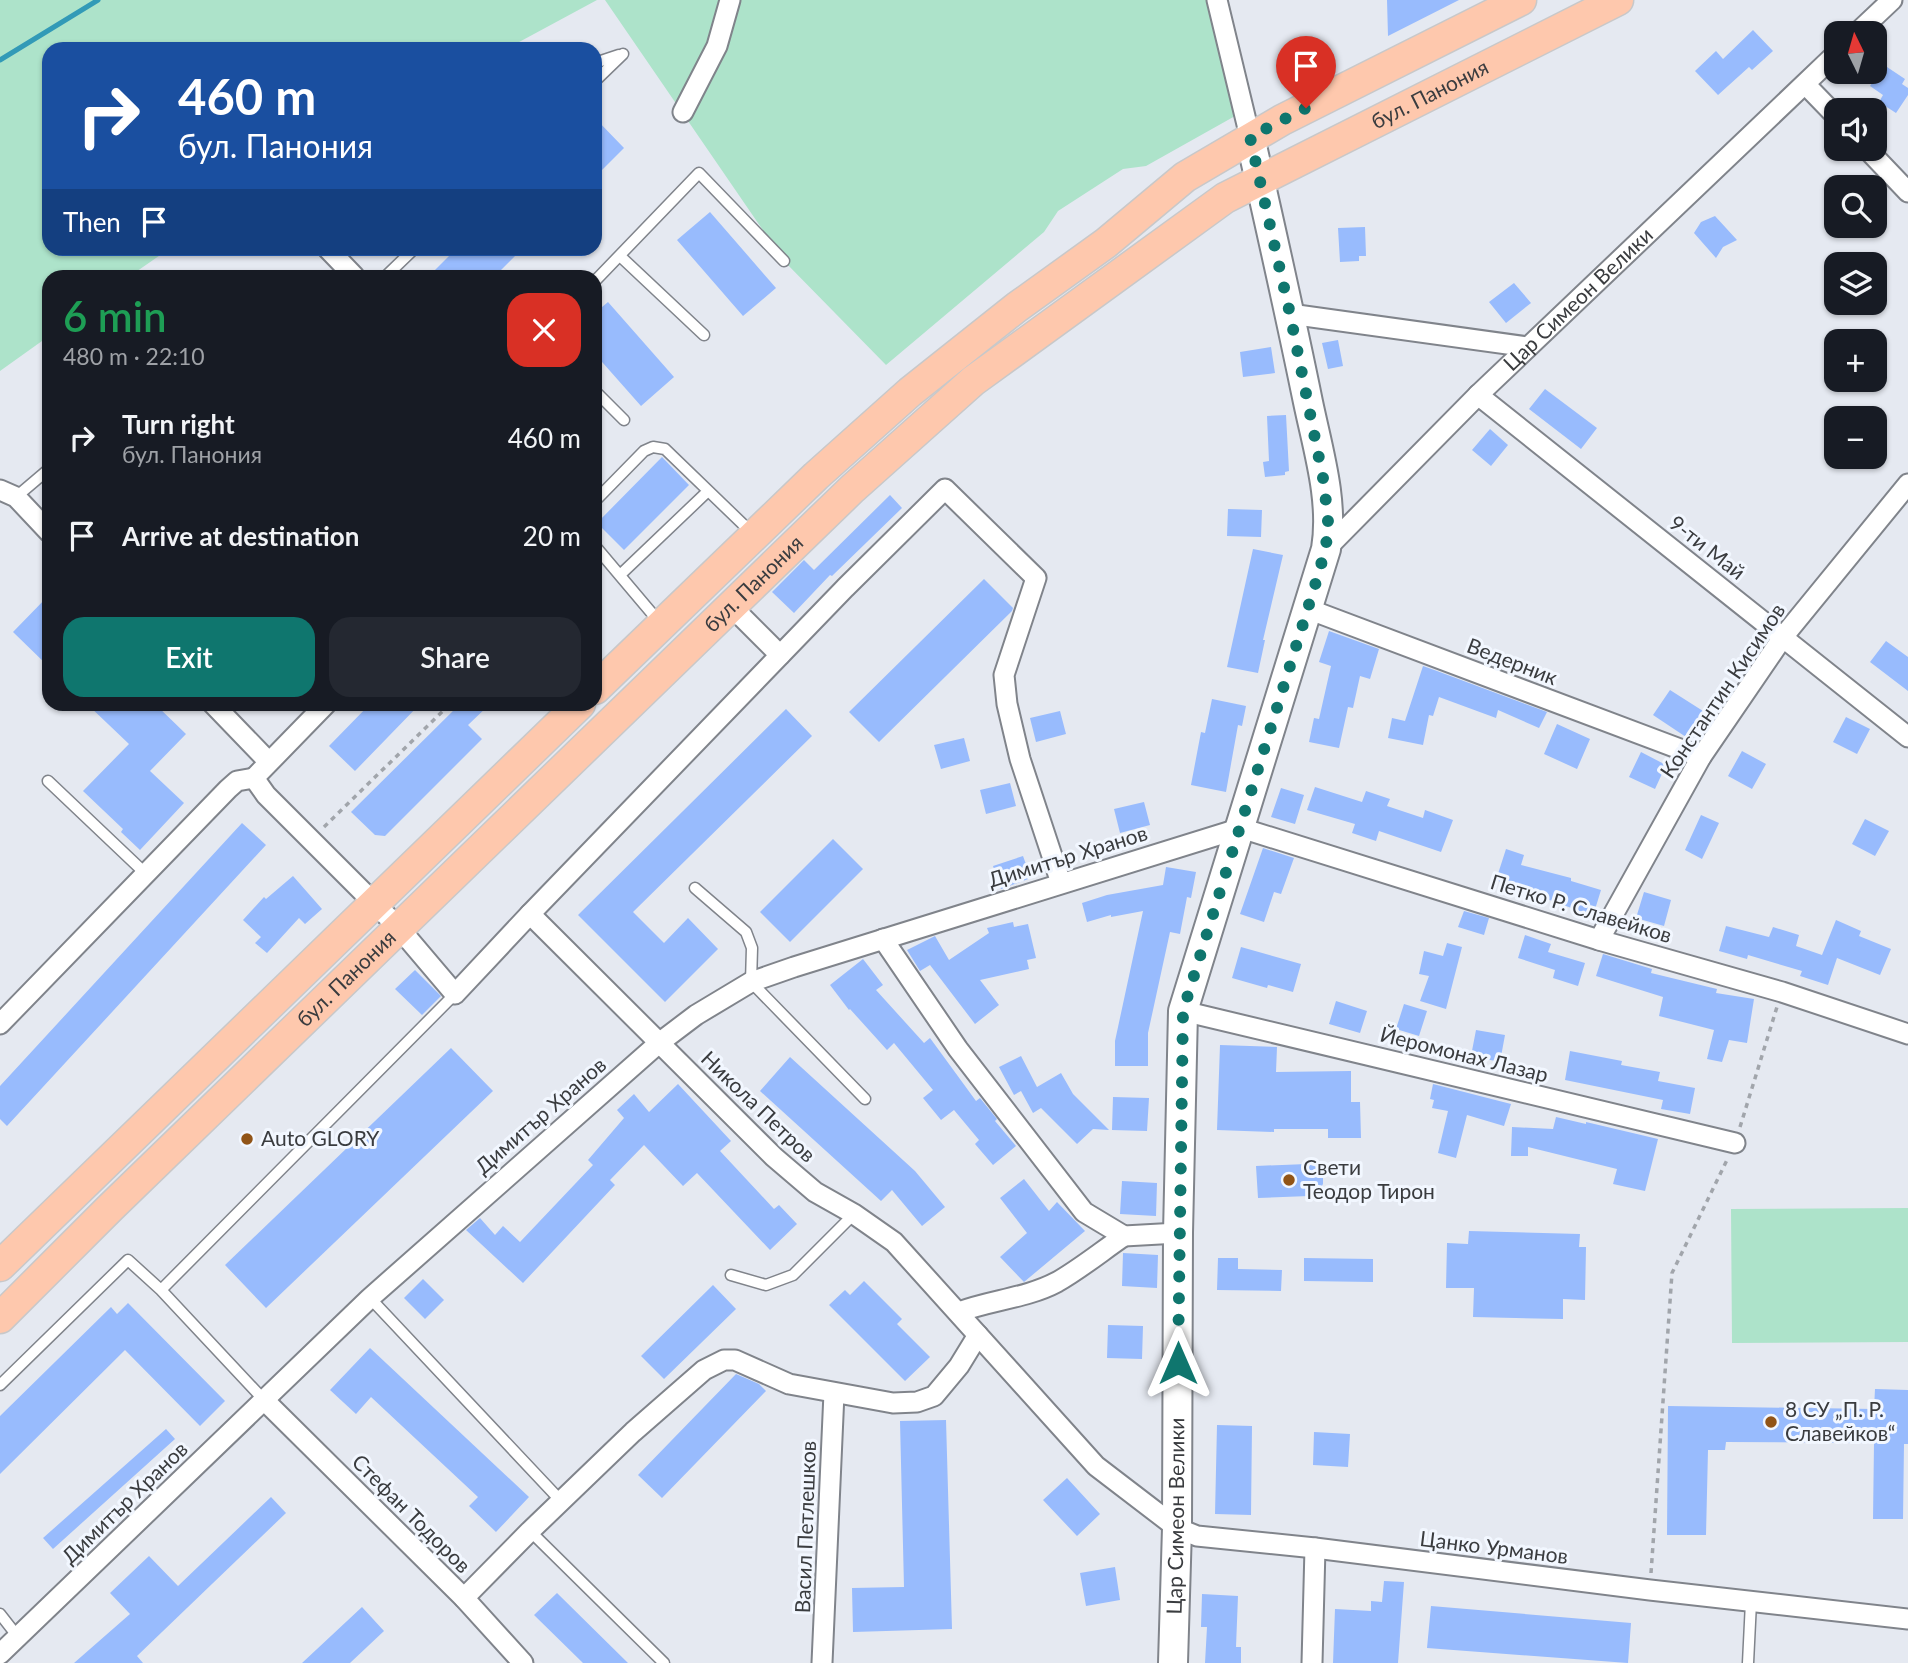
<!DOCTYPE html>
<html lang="en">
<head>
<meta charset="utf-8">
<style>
	:root { --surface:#171b24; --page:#242831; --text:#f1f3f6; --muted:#9ea1a6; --accent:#0f766e }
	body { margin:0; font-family:Lato,sans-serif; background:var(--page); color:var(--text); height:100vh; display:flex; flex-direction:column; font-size:26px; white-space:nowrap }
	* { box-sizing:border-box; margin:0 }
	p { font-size:23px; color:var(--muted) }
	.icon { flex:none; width:38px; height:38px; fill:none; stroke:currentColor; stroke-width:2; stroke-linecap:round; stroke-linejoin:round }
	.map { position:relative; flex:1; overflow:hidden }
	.sheet { position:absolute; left:42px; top:270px; width:560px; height:441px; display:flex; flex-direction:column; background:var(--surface); border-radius:21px; box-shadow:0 2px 5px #0004 }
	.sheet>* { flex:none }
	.hud { position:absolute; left:42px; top:42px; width:560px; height:214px; border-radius:21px; box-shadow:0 2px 5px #0004; background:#1a4fa0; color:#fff; overflow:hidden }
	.needle { width:46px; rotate:355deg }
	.controls { position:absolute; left:1824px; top:21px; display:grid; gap:14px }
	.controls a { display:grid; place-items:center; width:63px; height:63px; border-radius:14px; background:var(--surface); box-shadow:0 2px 5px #0004; font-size:35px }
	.pin { position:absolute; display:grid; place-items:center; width:60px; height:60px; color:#fff; margin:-72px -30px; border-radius:50% 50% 50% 0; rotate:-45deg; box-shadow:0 0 7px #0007 }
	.pin .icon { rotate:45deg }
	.me { position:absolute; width:77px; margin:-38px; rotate:0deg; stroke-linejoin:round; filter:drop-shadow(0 0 5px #0008) }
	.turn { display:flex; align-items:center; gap:24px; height:147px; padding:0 21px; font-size:32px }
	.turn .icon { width:91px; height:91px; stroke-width:2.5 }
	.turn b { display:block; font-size:49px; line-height:60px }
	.then { display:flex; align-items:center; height:66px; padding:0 21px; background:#0003; gap:14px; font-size:26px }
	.round { display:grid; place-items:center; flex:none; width:74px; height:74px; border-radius:21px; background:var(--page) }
	.overview { display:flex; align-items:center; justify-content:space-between; height:119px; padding:0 21px }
	h1 { font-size:42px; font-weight:600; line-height:52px; color:#1e9e55 }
	.cta { display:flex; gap:14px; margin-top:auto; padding:14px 21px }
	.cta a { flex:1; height:80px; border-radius:21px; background:var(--accent); color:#fff; font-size:28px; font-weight:600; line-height:80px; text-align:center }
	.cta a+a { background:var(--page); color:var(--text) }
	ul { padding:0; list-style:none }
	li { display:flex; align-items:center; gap:21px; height:98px; padding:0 21px }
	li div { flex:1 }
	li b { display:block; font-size:26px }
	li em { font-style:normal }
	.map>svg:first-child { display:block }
</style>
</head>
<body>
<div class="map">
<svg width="1908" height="1663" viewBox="0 0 1908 1663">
	<rect width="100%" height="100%" fill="#e5e9f1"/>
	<path fill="#ade3ca" d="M0 0H597L506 49H49V248L169 249 130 276H49V336L0 371Z
		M605 0H1217L1244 111 1146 166 1123 169 1058 211 1044 232 886 365 784 261Z
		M1908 1208V1342L1732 1343 1731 1209Z"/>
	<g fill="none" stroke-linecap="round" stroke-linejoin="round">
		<path stroke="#329ab7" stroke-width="5" d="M0 60 98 0"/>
	</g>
	<path fill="#98bbfd" d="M1387 0H1459L1388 36Z
		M1753 30 1773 51 1752 70 1749 67 1718 95 1695 71 1716 51 1723 59Z
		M1884 65 1905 79 1902 84 1908 88V95L1896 113 1879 102 1883 95 1870 86Z
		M595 118 624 148 595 177Z
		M710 212 776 288 743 316 677 240Z
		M1715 216 1737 240 1723 247 1716 258 1694 233 1701 222Z
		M1365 227 1366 256H1359V261L1340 262 1338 228Z
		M457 248H523L495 276H429Z
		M1514 283 1531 303 1506 323 1489 302Z
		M608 302 674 377 641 406 595 354V313Z
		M1338 340 1343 366 1328 369 1322 343Z
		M1271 347 1275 373 1243 377 1240 352Z
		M1545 389 1597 428 1581 449 1529 409Z
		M1286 415 1289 471 1285 472V475L1265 477 1263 462 1269 461 1267 416Z
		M1490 429 1508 445 1491 466 1472 450Z
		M662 457 689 485 624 550 597 523Z
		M890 495 902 508 832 576 830 575 794 613 772 592 804 560 814 570Z
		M1228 509 1262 510 1261 537 1227 536Z
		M1253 549 1283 555 1263 640H1265L1258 673 1227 667Z
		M984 579 1013 608 1012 611 879 742 849 712Z
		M49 595V667L13 632Z
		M1329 631 1379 649 1370 679 1360 676 1353 708 1348 707 1339 748 1309 742 1314 718 1319 719 1331 666 1319 662Z
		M1886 641 1908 657V691L1870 662Z
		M1423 666 1437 671 1547 712 1539 728 1498 710 1496 718 1439 697 1433 716 1429 715 1423 745 1388 738 1392 718 1405 721Z
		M1670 690 1703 711 1686 737 1653 715Z
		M1212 699 1246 706 1242 726 1238 725 1226 792 1191 785 1201 732 1205 733Z
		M87 704H155L186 734 150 771 184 803 140 850 121 832 123 829 83 791 129 744Z
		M370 704H420L355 771 329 746Z
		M460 704H490L468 725 482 739 385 836 375 835 351 812Z
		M786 709 812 736 633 912 664 943 688 918 718 949 665 1002 578 915Z
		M1060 711 1066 734 1036 742 1030 718Z
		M1846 717 1870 729 1857 754 1833 742Z
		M1557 724 1590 739 1577 769 1544 754Z
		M964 738 970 761 941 769 934 745Z
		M1742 751 1766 764 1752 789 1728 776Z
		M1641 752 1666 765 1655 789 1629 777Z
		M1010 783 1016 806 986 814 980 790Z
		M1315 787 1362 802 1366 791 1390 799 1387 806 1423 818 1425 810 1453 820 1441 852 1379 831 1376 841 1352 833 1355 824 1307 810Z
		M1281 788 1304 795 1295 824 1271 817Z
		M1144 802 1150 825 1120 833 1114 809Z
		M1701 815 1719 823 1702 859 1685 850Z
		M1865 819 1889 831 1875 856 1852 844Z
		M242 823 266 845 7 1126 0 1119V1086Z
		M833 839 863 869 790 942 760 912Z
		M1263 848 1294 858 1281 894 1274 892 1264 922 1240 914Z
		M1506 849 1524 855 1521 865 1571 878V881L1601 890 1593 916 1496 880Z
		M1023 856 1031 878 1001 889 993 866Z
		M1166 867 1196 872 1191 898 1187 897 1180 934 1170 932 1148 1033V1066H1115V1041L1143 911 1111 917V915L1087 922 1082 903 1107 895 1163 885Z
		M293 876 322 909 305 924 299 918 267 953 255 943 261 937 243 920 264 897 266 899Z
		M1644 892 1671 900 1664 926 1636 918Z
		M1464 911 1489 918 1484 935 1458 927Z
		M1836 920 1861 931 1859 936 1891 949 1880 975 1837 958 1828 985 1800 976 1802 971 1748 955 1747 959 1719 951 1726 926 1769 937 1773 927 1799 935 1796 946 1822 955Z
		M1013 922 1014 927 1028 924 1036 958 1027 960 1029 969 980 980 999 1005 975 1024 930 965 920 971 907 950 935 936 949 960 989 933 987 928Z
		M1525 935 1551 944 1548 952 1585 963 1578 986 1553 978 1555 970 1518 958Z
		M1447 943 1462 947 1446 1009 1420 1001 1429 976 1419 974 1424 951 1443 956Z
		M1241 947 1301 964 1293 992 1268 985 1267 988 1232 978Z
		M1603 954 1652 969 1651 973 1717 989 1716 993 1754 999 1747 1043 1729 1040 1722 1062 1707 1059 1714 1030 1659 1016 1663 997 1596 976Z
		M863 959 883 985 876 990 924 1043 930 1038 976 1101 980 1098 997 1119 995 1121 1016 1146 993 1165 975 1144 979 1140 954 1110 941 1120 923 1098 933 1090 894 1043 887 1050 850 1009 849 1010 830 985Z
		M415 970 441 996 422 1015 395 989Z
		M1336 1001 1367 1011 1360 1033 1329 1024Z
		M1404 1004 1427 1011 1419 1036 1396 1029Z
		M1476 1030 1505 1035 1500 1062 1471 1056Z
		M1220 1045 1277 1047 1276 1072 1351 1071V1102H1360L1361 1138H1328V1129H1274V1132L1217 1130Z
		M451 1048 493 1091 266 1308 225 1265Z
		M1570 1051 1622 1061 1621 1065 1660 1072 1658 1081 1695 1088 1690 1114 1661 1109 1663 1100 1565 1080Z
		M1021 1056 1037 1087 1061 1073 1073 1094 1109 1130 1093 1129 1077 1144 1041 1108 1033 1113 1021 1091 1014 1095 999 1067Z
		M790 1057 915 1171 945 1207 922 1226 892 1190 881 1201 760 1091Z
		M678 1084 731 1141 720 1151 774 1209 779 1205 797 1224 770 1250 697 1173 683 1186 644 1145 610 1180 615 1185 523 1283 466 1230 480 1218 495 1235 503 1226 520 1242 593 1165 588 1160 624 1118 617 1110 634 1094 649 1112Z
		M1433 1084 1511 1104 1504 1126 1467 1115 1456 1158 1438 1153 1448 1111 1432 1108 1434 1100 1430 1099Z
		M1113 1097 1149 1098 1147 1131 1112 1130Z
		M1556 1117 1586 1124V1122L1658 1139 1645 1191 1613 1184 1617 1169 1528 1147V1156H1511L1512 1127 1553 1129Z
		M1307 1164 1317 1167 1323 1174V1184L1318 1192 1309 1196 1258 1198 1256 1166Z
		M1024 1179 1049 1211 1057 1202 1085 1231 1024 1282 1000 1257 1027 1233 1000 1198Z
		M1122 1181 1157 1183 1156 1216 1120 1214Z
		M1469 1231 1580 1234 1579 1247H1586L1585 1300 1563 1299V1319L1473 1317 1474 1288H1446L1447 1243 1468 1244Z
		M1123 1253 1158 1255 1157 1288 1122 1286Z
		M1218 1258H1238V1269L1282 1270 1281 1291 1217 1290Z
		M1304 1258 1373 1259V1282L1304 1281Z
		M423 1279 444 1300 425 1319 404 1298Z
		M864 1281 902 1319 897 1324 930 1357 905 1381 829 1305 845 1290 850 1295Z
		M713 1285 736 1309 664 1379 641 1356Z
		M128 1303 225 1401 200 1426 125 1350 0 1474V1416L111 1307 117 1314Z
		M1108 1325 1143 1326 1142 1359 1107 1358Z
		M370 1348 529 1497 496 1532 469 1506 478 1497 371 1397 356 1414 330 1390Z
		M736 1374 759 1384 766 1391 662 1498 638 1475Z
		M1875 1389 1908 1390V1444H1904L1903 1519H1873L1874 1443 1726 1442 1725 1450H1708L1706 1535H1667L1668 1406 1874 1409Z
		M946 1420 952 1629 853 1632 852 1588 904 1587 900 1421Z
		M1217 1425 1252 1426 1251 1515 1215 1514Z
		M166 1429 175 1439 53 1549 43 1538Z
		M1314 1432 1350 1434 1348 1467 1313 1465Z
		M1067 1478 1100 1514 1077 1536 1043 1500Z
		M271 1497 286 1513 137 1656 143 1663H74L130 1614 110 1593 149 1556 178 1586Z
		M1115 1567 1120 1600 1086 1606 1080 1573Z
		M1384 1581 1404 1582 1398 1663H1333L1335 1609 1371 1611V1601L1382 1602Z
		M557 1593 628 1663H583L534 1615Z
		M1202 1594 1238 1596 1236 1647H1241V1663H1205L1207 1627H1201Z
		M1431 1606 1631 1623 1628 1663 1427 1648Z
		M362 1607 384 1631 350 1663H302Z"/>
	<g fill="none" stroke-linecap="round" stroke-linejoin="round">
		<g stroke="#80848b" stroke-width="13">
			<path id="lane" d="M595 63 619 55
				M595 81 623 54
				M620 256 704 335
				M386 276 415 248
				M595 281 699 173 784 261
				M595 391 624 420
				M16 497 49 469
				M595 501 644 451 653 447 665 449 752 533
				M595 546 660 623
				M620 575 707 492
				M48 781 146 874
				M695 888 746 932 752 948 751 982 865 1099
				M731 1275 766 1285 793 1275 854 1214
				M161 1290 455 994
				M370 1298 561 1501
				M0 1385 128 1260 161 1290 264 1400
				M530 1531 664 1663
				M0 1614 18 1637
				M1748 1663 1751 1602"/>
		</g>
		<g stroke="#80848b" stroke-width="23">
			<g id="street">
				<path d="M1217 0 1250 137"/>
				<path d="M1857 33 1892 0"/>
				<path d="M1805 84 1836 116"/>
				<path d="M683 112 717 46 730 0"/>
				<path d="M1867 149 1908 192"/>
				<path d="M327 248 354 276"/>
				<path d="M1290 314 1528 347"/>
				<path d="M1478 395 1908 737"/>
				<path d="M0 490 16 497 49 532"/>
				<path id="s1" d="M1326 549 1478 395 1836 54"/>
				<path d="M731 606 780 655"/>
				<path d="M1308 609 1701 757"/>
				<path d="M213 704 268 761"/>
				<path d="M326 704 254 778 266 795 399 928 455 994 530 914 774 1157 815 1192 854 1214 894 1242 1096 1466 1177 1528 1197 1536 1315 1548 1650 1590 1908 1619"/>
				<path d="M530 914 845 588 945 489 1036 578 1004 675 1007 704 1020 759 1061 883"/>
				<path d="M883 939 958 1049 1084 1212 1124 1236 1178 1233"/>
				<path d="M1599 940 1701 757 1783 637 1908 484"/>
				<path d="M1183 1011 1735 1143"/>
				<path d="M0 1024 228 789 237 781 254 778"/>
				<path d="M959 1312C991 1300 1027 1298 1057 1282 1080 1269 1102 1251 1124 1236"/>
				<path d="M264 1400 464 1598 523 1663"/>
				<path d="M464 1598 530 1531 633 1432 704 1370 724 1360H735L789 1384 893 1403 917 1402 934 1396 959 1366 978 1335"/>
				<path d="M0 1654 370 1298 659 1043 696 1015 751 982 794 967 1241 828 1599 940 1782 992 1908 1034"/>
				<path d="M822 1663 834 1393"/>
				<path d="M1312 1663 1315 1548"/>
			</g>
		</g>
		<g stroke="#80848b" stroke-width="32">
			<g id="secondary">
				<path id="s2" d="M1173 1663 1177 1528 1178 1233 1183 1011 1326 549C1334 501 1318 450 1308 402 1290 314 1270 225 1250 137"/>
			</g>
		</g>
		<g stroke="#c8c8c9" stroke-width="33">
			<g id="primary">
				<path d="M595 689 816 476 910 392 1017 307 1106 243 1185 177 1282 120 1521 0"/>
				<path d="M0 1266 580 704"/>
				<path id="s3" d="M0 1318 110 1208 852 489 973 381 1225 198 1618 0"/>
			</g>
		</g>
		<path stroke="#a1a5ab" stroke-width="3.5" stroke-dasharray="5 5" stroke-linecap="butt" d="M324 827 450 704
			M1740 1127 1777 1007
			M1651 1573 1672 1273 1727 1160"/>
		<use href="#lane" stroke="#fff" stroke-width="10"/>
		<use href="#street" stroke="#fff" stroke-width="19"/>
		<use href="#secondary" stroke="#fff" stroke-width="28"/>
		<use href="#primary" stroke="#fec8ad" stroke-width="30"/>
	</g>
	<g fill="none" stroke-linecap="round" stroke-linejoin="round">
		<path stroke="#0f766e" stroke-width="12" stroke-dasharray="0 21.6" d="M1178 1363 1183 1011 1320 569 1329 531 1324 483 1290 314 1250 137 1306 108"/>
	</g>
	<g fill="#915417" stroke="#f2f7ff" stroke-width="2.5">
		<circle cx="247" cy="1139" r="7"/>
		<circle cx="1289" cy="1180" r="7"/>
		<circle cx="1771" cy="1422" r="7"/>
	</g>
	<g text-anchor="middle" stroke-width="6" stroke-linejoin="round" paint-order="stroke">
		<g font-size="21" fill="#3a3c3f" stroke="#f2f7ff">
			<text dy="7" stroke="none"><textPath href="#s3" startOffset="1892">бул. Панония</textPath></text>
			<text dy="7" stroke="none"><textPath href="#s1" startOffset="355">Цар Симеон Велики</textPath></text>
			<text transform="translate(1707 548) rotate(38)" y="7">9-ти Май</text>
			<text dy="7" stroke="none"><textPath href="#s3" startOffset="1052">бул. Панония</textPath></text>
			<text transform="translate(1512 662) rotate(21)" y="7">Ведерник</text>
			<text transform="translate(1723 691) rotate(-56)" y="7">Константин Кисимов</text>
			<text transform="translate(1068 857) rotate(-17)" y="7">Димитър Хранов</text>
			<text transform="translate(1581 909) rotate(17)" y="7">Петко Р. Славейков</text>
			<text dy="7" stroke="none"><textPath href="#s3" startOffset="485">бул. Панония</textPath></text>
			<text transform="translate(1464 1055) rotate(14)" y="7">Йеромонах Лазар</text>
			<text transform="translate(758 1107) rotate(44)" y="7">Никола Петров</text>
			<text transform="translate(541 1116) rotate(-41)" y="7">Димитър Хранов</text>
			<text transform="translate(125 1503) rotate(-44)" y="7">Димитър Хранов</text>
			<text transform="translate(411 1514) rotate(45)" y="7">Стефан Тодоров</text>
			<text dy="7" stroke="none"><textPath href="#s2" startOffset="147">Цар Симеон Велики</textPath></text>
			<text transform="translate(806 1527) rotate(-88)" y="7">Васил Петлешков</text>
			<text transform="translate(1494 1548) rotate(7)" y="7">Цанко Урманов</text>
		</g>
		<g font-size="21" fill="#3a3c3f" stroke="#f2f7ff" text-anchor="start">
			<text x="261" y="1146">Auto GLORY</text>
			<text x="1303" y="1175">Свети<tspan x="1303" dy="24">Теодор Тирон</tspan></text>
			<text x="1785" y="1417">8 СУ „П. Р.<tspan x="1785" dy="24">Славейков“</tspan></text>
		</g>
	</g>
</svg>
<div class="controls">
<a><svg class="needle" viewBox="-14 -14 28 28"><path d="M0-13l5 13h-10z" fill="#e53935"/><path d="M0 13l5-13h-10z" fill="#9ea1a6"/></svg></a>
<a><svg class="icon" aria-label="sound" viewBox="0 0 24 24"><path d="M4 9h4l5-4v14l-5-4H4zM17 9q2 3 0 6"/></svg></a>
<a><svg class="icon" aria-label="search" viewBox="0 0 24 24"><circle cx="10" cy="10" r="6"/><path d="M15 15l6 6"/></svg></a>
<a><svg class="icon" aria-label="layers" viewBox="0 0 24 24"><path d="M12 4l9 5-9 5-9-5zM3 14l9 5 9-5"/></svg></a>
<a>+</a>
<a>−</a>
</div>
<div class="pin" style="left:1306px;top:108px;background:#d93025"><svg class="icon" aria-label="arrive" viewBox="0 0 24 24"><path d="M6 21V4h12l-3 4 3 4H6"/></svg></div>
<svg class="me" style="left:1178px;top:1363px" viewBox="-20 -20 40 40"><path d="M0-17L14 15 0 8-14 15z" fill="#0f766e" stroke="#fff" stroke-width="4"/></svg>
<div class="hud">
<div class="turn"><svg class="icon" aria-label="right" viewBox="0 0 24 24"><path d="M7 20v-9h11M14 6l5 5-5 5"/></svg><div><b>460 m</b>бул. Панония</div></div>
<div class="then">Then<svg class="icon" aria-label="arrive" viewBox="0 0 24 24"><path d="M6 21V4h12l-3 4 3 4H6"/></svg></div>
</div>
<section class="sheet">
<div class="overview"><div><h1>6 min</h1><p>480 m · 22:10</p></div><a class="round" style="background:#d93025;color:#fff"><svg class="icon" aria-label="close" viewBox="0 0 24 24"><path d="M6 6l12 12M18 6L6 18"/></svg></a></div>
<ul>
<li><svg class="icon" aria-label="right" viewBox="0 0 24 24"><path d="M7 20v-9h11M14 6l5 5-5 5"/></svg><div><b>Turn right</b><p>бул. Панония</p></div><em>460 m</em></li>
<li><svg class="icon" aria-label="arrive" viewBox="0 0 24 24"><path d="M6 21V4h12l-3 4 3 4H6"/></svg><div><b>Arrive at destination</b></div><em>20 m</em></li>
</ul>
<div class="cta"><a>Exit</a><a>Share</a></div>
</section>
</div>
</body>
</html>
